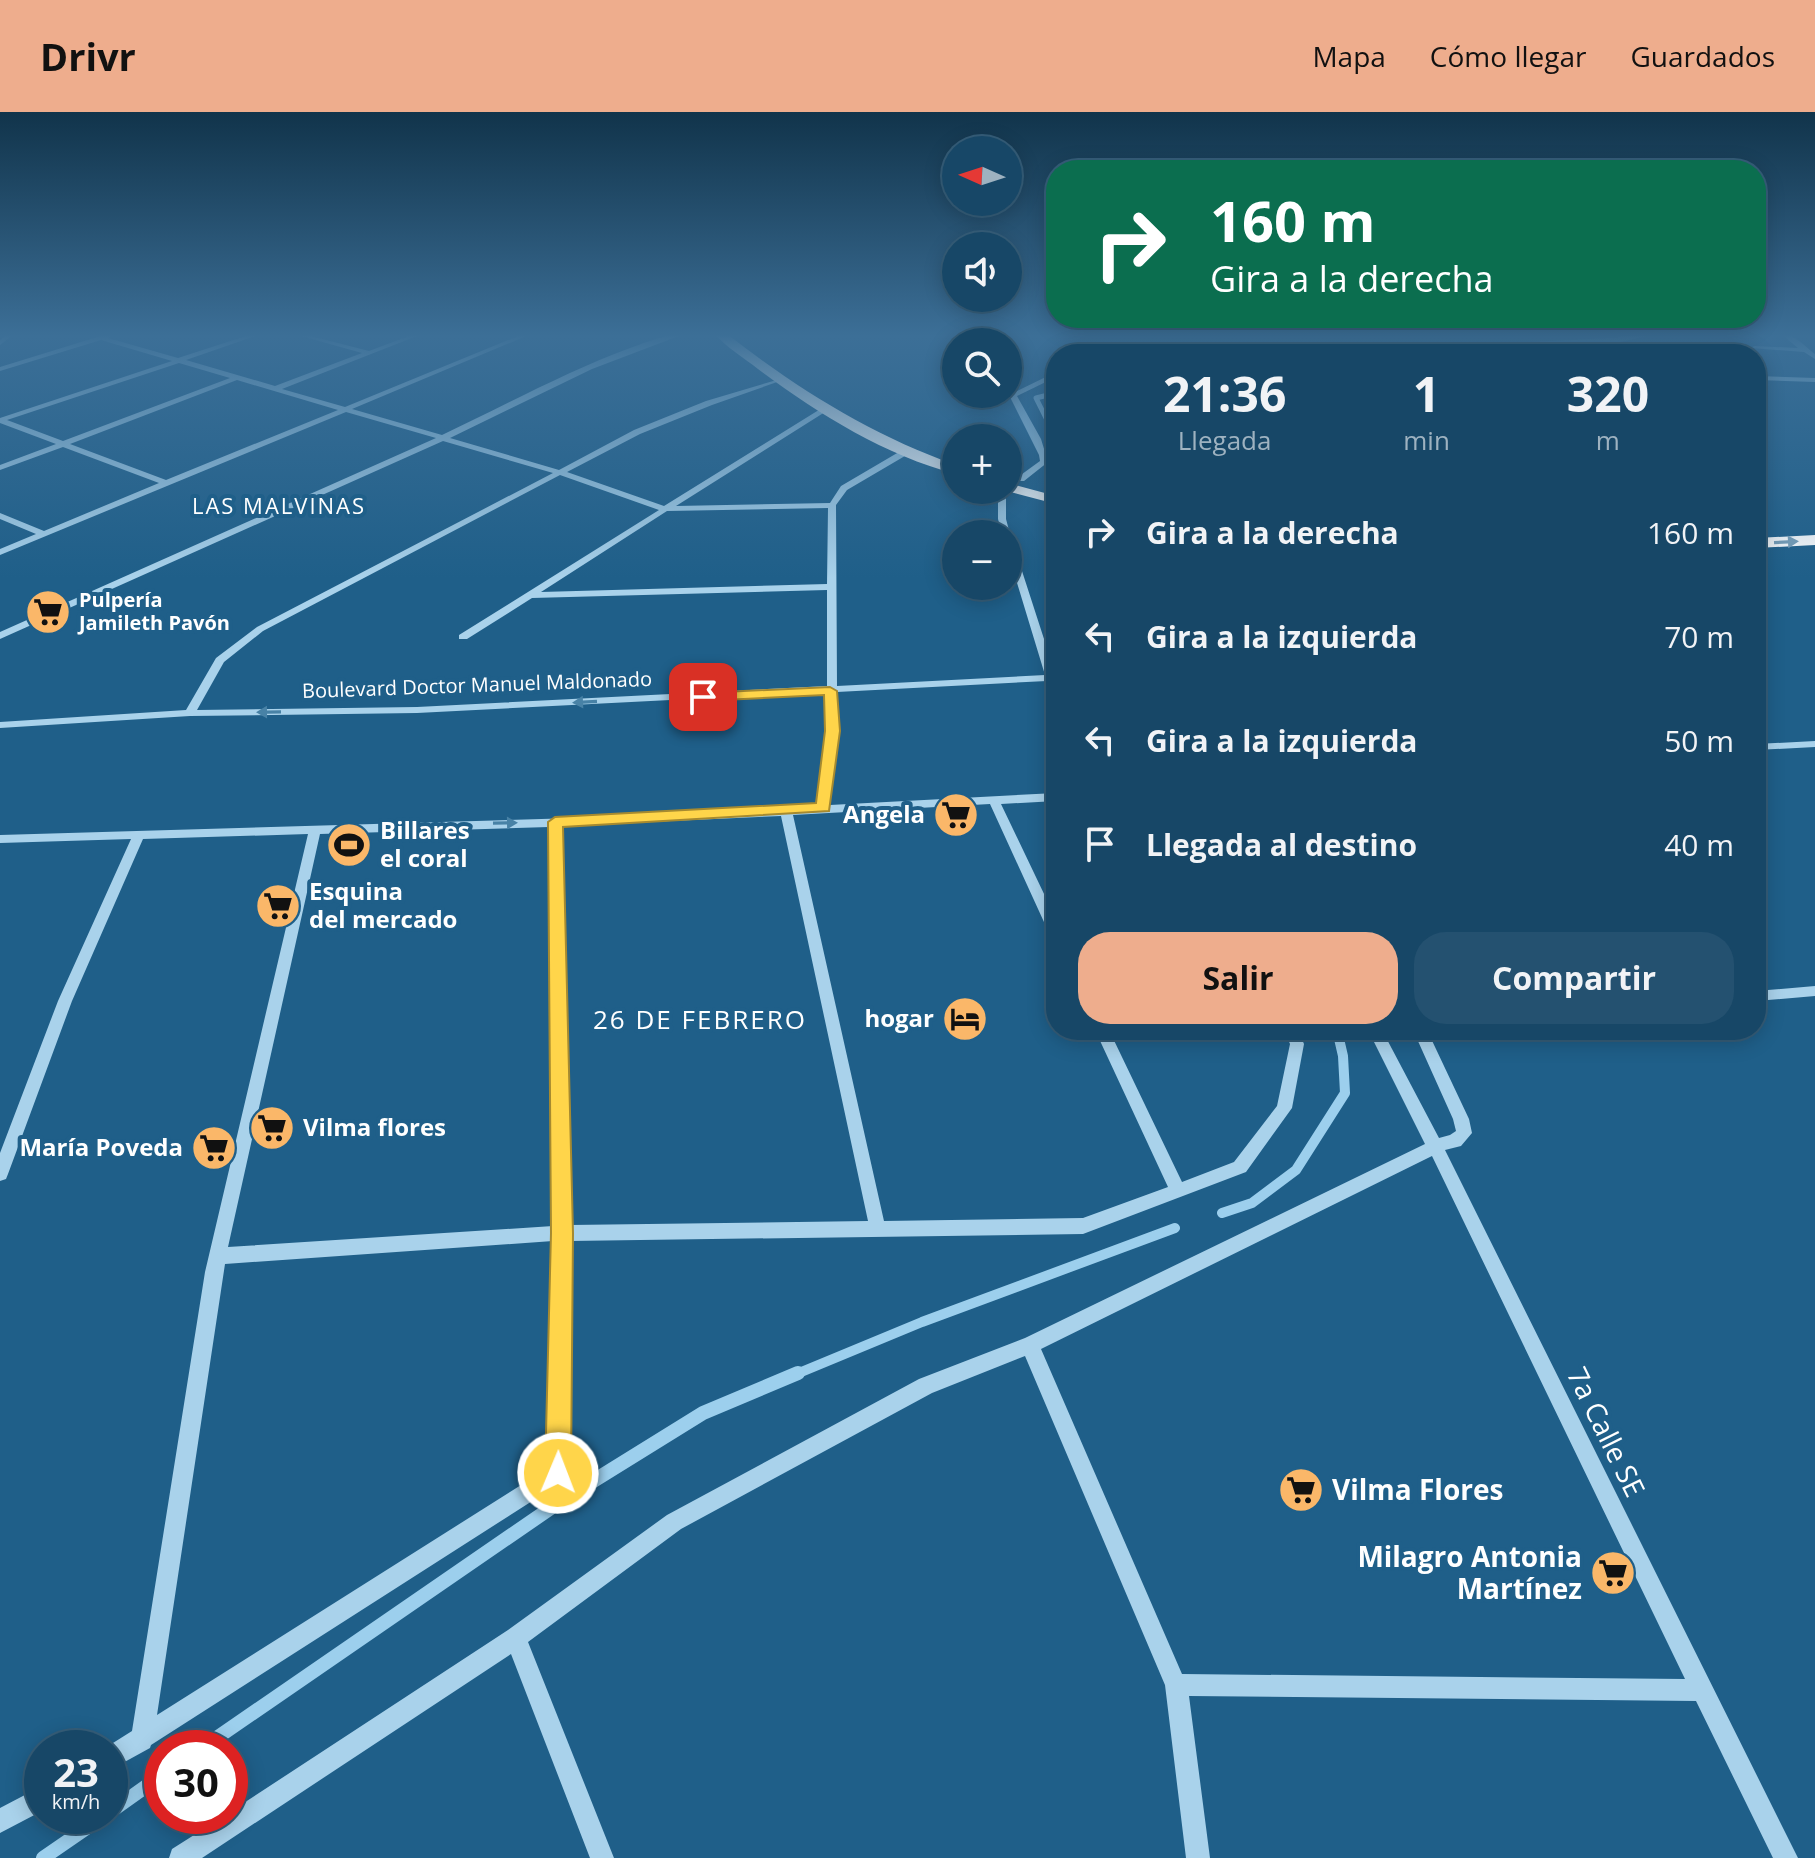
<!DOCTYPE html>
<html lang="es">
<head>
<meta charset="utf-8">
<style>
	:root { --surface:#174767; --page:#245170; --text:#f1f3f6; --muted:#9eb2c0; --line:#365f7b; --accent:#eead8d }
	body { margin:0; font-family:"Open Sans",sans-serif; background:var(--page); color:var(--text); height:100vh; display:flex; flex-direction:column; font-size:30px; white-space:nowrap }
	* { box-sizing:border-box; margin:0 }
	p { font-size:26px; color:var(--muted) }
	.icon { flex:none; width:44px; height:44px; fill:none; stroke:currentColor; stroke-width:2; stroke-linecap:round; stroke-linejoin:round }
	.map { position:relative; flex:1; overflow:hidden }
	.drawer { position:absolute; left:1046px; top:232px; width:720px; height:696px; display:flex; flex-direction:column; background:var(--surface); border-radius:32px; box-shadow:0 4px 20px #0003,0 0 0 2px var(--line) }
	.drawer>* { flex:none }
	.top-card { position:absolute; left:1046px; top:48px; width:720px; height:168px; border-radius:32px; box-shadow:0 4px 20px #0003,0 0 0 2px var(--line); background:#0b6e4f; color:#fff; overflow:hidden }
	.needle { width:52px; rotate:273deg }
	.buttons { position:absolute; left:942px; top:24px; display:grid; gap:16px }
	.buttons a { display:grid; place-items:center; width:80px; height:80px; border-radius:50%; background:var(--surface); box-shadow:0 4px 20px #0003,0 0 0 2px var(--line); font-size:40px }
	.speed { position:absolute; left:24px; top:1618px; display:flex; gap:16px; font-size:40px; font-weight:700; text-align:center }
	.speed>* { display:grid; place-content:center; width:104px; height:104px; border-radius:50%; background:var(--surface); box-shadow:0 4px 20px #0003,0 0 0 2px var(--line); line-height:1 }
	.speed small { font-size:20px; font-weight:400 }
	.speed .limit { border:12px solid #d22; background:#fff; color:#111 }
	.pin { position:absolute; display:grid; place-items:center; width:68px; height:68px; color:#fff; margin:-34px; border-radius:16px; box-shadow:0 4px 12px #0006 }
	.me { position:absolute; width:88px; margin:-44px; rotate:1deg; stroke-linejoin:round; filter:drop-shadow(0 0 6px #0008) }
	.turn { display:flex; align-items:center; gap:28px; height:168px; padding:0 32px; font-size:36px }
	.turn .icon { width:104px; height:104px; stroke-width:2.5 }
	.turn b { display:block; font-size:56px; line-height:68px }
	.eta { display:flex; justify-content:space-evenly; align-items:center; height:136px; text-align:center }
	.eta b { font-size:48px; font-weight:700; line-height:56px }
	.cta { display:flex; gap:16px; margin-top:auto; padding:16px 32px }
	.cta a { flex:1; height:92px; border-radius:32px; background:var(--accent); color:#111; font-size:32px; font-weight:700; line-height:92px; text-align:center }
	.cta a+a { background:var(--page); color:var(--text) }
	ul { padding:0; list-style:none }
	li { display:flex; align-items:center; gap:24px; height:104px; padding:0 32px }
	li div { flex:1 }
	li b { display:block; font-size:30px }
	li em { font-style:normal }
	header { display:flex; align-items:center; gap:48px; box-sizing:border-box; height:112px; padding:0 40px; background:var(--accent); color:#111 }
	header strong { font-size:38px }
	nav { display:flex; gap:44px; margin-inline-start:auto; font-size:28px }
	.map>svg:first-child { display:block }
</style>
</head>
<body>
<header>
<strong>Drivr</strong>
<nav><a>Mapa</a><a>Cómo llegar</a><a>Guardados</a></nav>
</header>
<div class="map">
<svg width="1815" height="1746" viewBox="0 0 1815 1746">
	<rect width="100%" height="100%" fill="#1f5f89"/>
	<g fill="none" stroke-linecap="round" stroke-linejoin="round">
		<path stroke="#9ccfed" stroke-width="5" d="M1431 242 1503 234 1617 228 1645 222
			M1056 281 1036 286 1056 326"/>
		<path stroke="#9ccfed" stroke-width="10" d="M1222 1101 1252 1091 1296 1058 1345 981 1343 944 1337 918
			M794 1263 922 1210 1175 1116"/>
		<path stroke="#9ccfed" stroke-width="14" d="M202 1636 561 1389 703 1301 798 1261
			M110 1700 162 1663
			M43 1746 104 1704"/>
		<path fill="#a9d2eb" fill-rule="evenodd" d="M7 222H14L0 233V228Z
			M107 222 113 223 108 226 178 246 252 222H261L186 248 275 274 362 241 294 222H303L369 239 414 222H422L282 277 345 295 523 222H531L352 297 442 323C504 294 565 260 630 236 647 230 666 222 684 222L592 257 450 326 559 358 634 318 706 289 780 267V269L712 293 640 322 567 360 664 394 822 296H825V300L676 394 830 391 841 374 904 337H910V341L847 378 836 393 837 574 1045 563 1008 441V424L1011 425 1056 564V584L1051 581 1047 569 837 580 838 619 830 693 1056 681V689L1001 692 1056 807V826L1049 821 990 692 793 703 884 1109 1083 1106 1168 1075 1095 918H1109L1182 1070 1234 1050 1277 994 1290 932 1284 918H1298L1304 932 1292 996 1246 1060 1083 1122 570 1129 568 1361 565 1368 151 1633 150 1636 110 1658V1636H105L132 1619 205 1160 308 722 143 727 72 889 8 1062 6 1067 0 1069V1041L58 889 131 727 0 731V723L608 705 818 694 826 619 827 580 417 601 190 604 0 616V610L186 598 216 546 257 515 553 361 443 329 0 527V520L436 326 346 300 0 443V437L36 422 0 407V401L44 419 159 371 63 335 0 358V353L56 332 0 311V306L172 249 101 228 0 259V255ZM179 251 230 266 63 329 7 308ZM237 268 338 298 166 368 70 332ZM560 363 659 398 459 523V527H467L532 486 827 478V574L417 595 197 598 224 550 263 519ZM828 396 827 472 541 480 667 399ZM781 704 868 1109 570 1113 561 714ZM549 715 553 1114 228 1135 320 722ZM553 1129 548 1356 157 1603 225 1152Z
			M1781 222C1793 221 1806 235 1815 242V247L1804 240 1751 236 1754 234 1798 236Z
			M1056 260V265L1017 284 1041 327 1048 350 1024 369H1018V365L1040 349 1039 343 1009 283Z
			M1756 264 1815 266V270L1757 268Z
			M998 378H1006V407L1010 422 1008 424V422H1002L998 407Z
			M1815 629V635L1756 638V632Z
			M1815 874V884L1756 889V879Z
			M1368 918H1382L1439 1026 1450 1023 1456 1019 1453 1007 1413 918H1427L1469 1007 1472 1021 1461 1034 1445 1038 1798 1746H1773L1696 1589 1189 1584 1210 1746H1186L1165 1573 1025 1244 932 1281 681 1417 528 1530 614 1746H590L511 1542 202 1746H169L172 1737 224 1704H230V1700L508 1518 667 1403 919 1267 1025 1226 1425 1032ZM1432 1044 1685 1567 1182 1562 1041 1237Z
			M42 1674V1699L0 1721V1696Z"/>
		<path fill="#fff" fill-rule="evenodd" d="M715 222H727C798 277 871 323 956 353V362C884 343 817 301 758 257 744 246 726 235 715 222Z
			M1008 371 1056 384V392L1003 378H1008Z
			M1815 423V433L1756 436V426Z"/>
	</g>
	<defs><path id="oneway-solid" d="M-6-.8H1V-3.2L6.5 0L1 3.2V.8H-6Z" transform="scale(2)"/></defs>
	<use fill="#799fb8" href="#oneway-solid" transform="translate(1786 430) rotate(-3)"/>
	<g fill="#4882a6">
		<use href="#oneway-solid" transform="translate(585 590) rotate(177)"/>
		<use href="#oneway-solid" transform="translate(269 600) rotate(179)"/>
		<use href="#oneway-solid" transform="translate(505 711) rotate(-1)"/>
	</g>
	<linearGradient id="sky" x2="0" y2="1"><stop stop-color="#11344b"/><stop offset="0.48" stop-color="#3c6f97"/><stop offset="1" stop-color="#3c6f97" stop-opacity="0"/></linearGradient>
	<rect width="1815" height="466" fill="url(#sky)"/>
	<path fill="#ffd54a" stroke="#a68a30" stroke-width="2" d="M830 575 837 579 840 619 829 699 563 715 573 1121 571 1361 567 1370 558 1374 549 1370 545 1361 551 1121 548 710 555 705 816 691 825 619 824 583 703 589 696 585 703 581Z"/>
	<defs>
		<g id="supermarket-disc" transform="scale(2.3)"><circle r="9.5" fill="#fab769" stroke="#1f5f89"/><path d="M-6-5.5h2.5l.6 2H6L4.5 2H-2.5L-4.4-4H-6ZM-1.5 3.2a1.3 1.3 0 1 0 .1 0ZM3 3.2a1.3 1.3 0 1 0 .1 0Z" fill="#111"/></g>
		<g id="stadium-disc" transform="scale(2.3)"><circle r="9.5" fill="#fab769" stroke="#1f5f89"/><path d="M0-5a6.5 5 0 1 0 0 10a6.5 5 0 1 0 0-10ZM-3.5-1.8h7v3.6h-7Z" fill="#111"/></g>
		<g id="hotel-disc" transform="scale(2.3)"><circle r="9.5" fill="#fab769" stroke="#1f5f89"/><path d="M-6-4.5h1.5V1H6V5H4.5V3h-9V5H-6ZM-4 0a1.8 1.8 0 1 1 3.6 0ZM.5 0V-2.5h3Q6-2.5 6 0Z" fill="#111"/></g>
	</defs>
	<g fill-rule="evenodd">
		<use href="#supermarket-disc" x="48" y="500"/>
		<use href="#supermarket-disc" x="956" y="703"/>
		<use href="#stadium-disc" x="349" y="733"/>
		<use href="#supermarket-disc" x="278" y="794"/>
		<use href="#hotel-disc" x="965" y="907"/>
		<use href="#supermarket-disc" x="272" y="1016"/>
		<use href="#supermarket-disc" x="214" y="1036"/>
		<use href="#supermarket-disc" x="1301" y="1378"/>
		<use href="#supermarket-disc" x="1613" y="1461"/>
	</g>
	<g text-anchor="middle" stroke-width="8" stroke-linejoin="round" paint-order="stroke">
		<g font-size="20" font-weight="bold" fill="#fff" stroke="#1f5f89" text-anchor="start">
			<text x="79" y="495">Pulpería<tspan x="79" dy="23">Jamileth Pavón</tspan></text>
		</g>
		<g font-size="20" fill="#fff" stroke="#1f5f89">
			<text transform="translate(477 573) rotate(-2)" y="7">Boulevard Doctor Manuel Maldonado</text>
		</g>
		<g font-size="22" letter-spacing="2" fill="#fff" stroke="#1f5f89">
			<text x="279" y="402">LAS MALVINAS</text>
		</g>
		<g font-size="24" font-weight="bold" fill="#fff" stroke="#1f5f89" text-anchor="end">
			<text x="925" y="711">Angela</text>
			<text x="380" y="727" text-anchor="start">Billares<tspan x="380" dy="28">el coral</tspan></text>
			<text x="309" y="788" text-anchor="start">Esquina<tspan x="309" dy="28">del mercado</tspan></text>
			<text x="934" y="915">hogar</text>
			<text x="303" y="1024" text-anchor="start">Vilma flores</text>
			<text x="183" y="1044">María Poveda</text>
		</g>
		<g font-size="26" letter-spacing="2" fill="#fff" stroke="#1f5f89">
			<text x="700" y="917">26 DE FEBRERO</text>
		</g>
		<g font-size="28" fill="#fff" stroke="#1f5f89">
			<text transform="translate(1606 1320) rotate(64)" y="10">7a Calle SE</text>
		</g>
		<g font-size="28" font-weight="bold" fill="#fff" stroke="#1f5f89" text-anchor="start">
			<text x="1332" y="1388">Vilma Flores</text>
			<text x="1582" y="1455" text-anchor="end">Milagro Antonia<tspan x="1582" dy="32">Martínez</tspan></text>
		</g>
	</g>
</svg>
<div class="buttons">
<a><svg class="needle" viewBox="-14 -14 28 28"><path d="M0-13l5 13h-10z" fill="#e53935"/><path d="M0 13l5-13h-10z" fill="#9eb2c0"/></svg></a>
<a><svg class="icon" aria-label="sound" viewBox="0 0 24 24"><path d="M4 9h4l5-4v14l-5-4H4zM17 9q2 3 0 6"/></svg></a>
<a><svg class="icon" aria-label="search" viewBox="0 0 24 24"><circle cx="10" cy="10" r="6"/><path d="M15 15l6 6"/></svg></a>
<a>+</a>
<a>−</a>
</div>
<div class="speed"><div>23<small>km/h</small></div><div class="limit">30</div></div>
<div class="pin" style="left:703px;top:585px;background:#d93025"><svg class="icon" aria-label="arrive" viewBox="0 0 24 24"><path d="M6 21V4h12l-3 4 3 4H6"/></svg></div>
<svg class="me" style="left:558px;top:1361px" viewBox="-20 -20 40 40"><circle r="17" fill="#ffd54a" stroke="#fff" stroke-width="3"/><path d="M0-11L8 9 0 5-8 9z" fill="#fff"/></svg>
<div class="top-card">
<div class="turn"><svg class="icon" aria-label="right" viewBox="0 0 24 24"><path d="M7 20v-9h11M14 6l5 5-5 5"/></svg><div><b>160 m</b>Gira a la derecha</div></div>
</div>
<section class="drawer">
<div class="eta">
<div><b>21:36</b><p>Llegada</p></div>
<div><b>1</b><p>min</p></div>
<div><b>320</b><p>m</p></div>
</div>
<ul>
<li><svg class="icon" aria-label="right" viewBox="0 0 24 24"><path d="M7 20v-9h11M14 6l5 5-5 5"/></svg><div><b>Gira a la derecha</b></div><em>160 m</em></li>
<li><svg class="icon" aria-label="left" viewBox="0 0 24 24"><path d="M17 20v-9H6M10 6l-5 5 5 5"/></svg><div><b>Gira a la izquierda</b></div><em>70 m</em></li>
<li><svg class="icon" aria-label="left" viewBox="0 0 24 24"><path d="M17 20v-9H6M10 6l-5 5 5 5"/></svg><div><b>Gira a la izquierda</b></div><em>50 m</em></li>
<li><svg class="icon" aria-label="arrive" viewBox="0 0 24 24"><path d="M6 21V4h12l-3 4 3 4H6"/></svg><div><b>Llegada al destino</b></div><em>40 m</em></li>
</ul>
<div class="cta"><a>Salir</a><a>Compartir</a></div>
</section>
</div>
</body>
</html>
